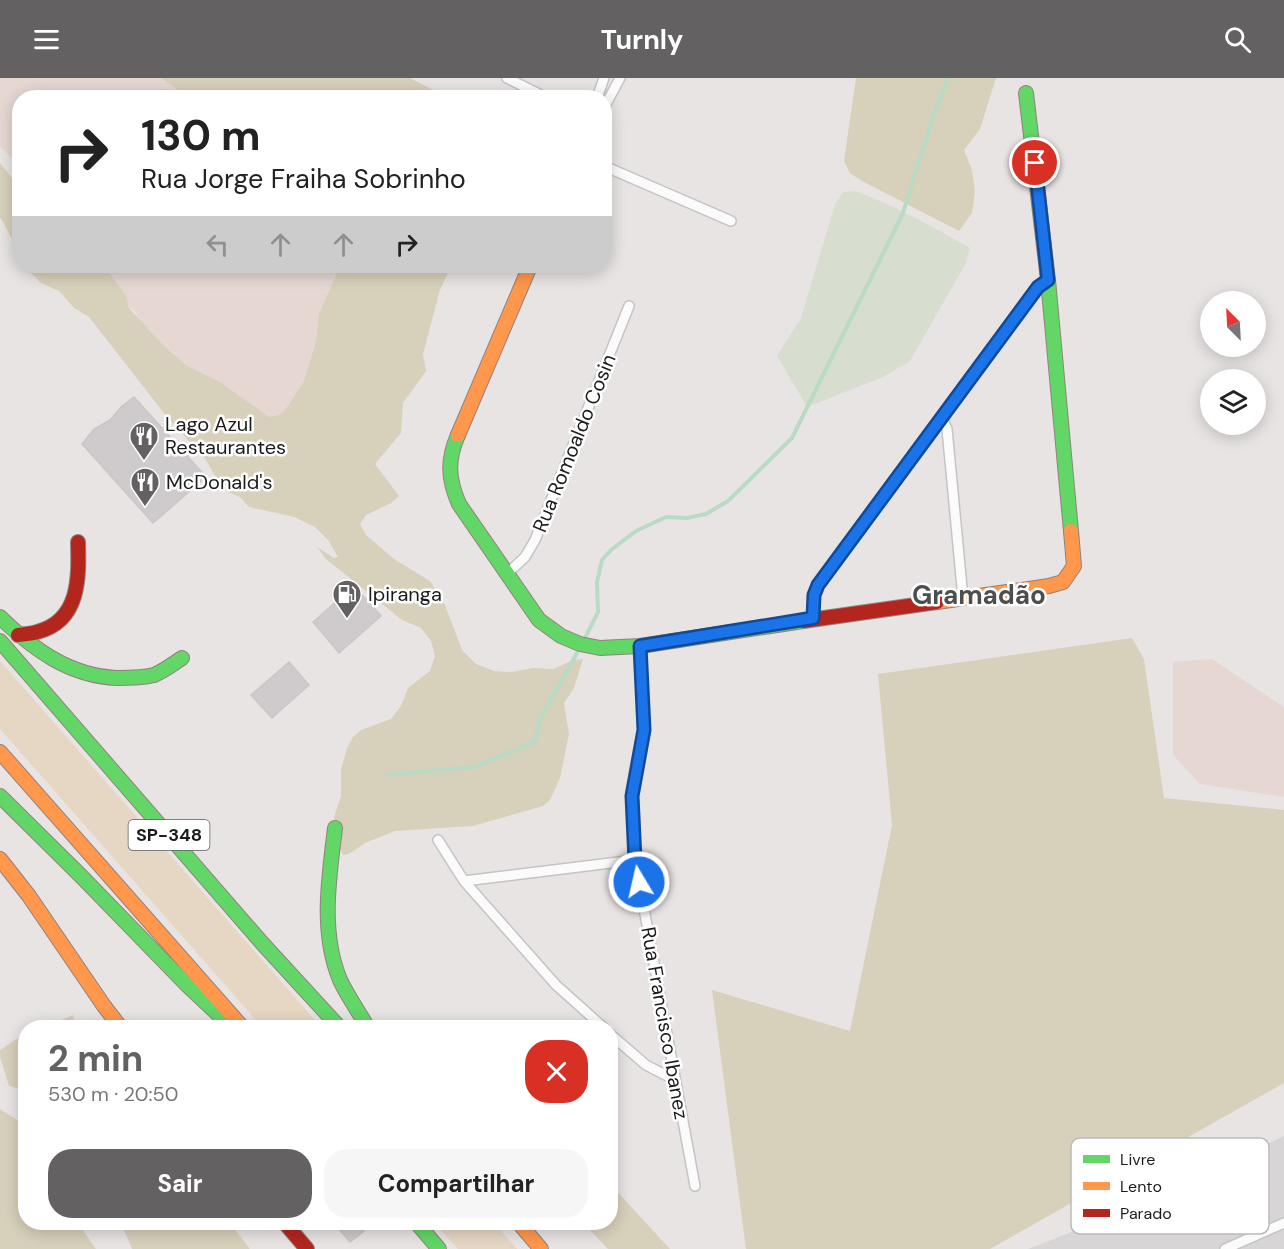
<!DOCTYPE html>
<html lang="pt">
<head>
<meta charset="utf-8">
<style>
	:root { --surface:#fff; --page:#f6f6f6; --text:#222; --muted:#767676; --accent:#636161 }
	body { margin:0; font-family:"DM Sans",sans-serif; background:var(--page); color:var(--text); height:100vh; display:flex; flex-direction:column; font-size:22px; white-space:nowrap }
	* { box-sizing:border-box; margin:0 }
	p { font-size:20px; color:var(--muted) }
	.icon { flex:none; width:33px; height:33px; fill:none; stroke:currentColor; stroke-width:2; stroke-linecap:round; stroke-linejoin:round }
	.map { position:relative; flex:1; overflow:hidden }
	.panel { position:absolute; left:18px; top:942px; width:600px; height:210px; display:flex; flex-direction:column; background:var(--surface); border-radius:24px; box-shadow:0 3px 15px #0003 }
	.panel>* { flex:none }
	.banner { position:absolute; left:12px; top:12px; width:600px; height:183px; border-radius:24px; box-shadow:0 3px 15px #0003; background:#fff; color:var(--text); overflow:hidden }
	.needle { width:39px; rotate:336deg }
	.controls { position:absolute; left:1200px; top:213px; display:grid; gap:12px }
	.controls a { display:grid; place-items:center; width:66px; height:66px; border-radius:50%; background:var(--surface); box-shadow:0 3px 15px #0003; font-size:30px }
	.pin { position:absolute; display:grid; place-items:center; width:51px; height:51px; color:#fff; margin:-26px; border:3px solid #fff; border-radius:50%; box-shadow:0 2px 6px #0007 }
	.me { position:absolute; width:66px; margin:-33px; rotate:351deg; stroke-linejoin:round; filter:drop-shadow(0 0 4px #0008) }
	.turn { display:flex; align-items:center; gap:21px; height:126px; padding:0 30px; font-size:27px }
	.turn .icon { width:78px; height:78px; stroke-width:2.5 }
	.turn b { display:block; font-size:42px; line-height:51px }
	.lanes { display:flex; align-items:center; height:57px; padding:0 30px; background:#0003; justify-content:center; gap:30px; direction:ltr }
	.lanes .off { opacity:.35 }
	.round { display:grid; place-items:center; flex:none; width:63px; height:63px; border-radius:24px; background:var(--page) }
	.headline { display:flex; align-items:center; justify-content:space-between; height:102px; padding:0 30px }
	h1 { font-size:36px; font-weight:700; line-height:45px; color:var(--accent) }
	.primary-button { display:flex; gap:12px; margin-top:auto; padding:12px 30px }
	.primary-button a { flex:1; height:69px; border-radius:24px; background:var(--accent); color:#fff; font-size:24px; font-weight:700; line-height:69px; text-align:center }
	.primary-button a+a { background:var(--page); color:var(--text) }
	header { display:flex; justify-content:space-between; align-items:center; height:78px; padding:0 30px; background:var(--accent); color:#fff; font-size:27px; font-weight:700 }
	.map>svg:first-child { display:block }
</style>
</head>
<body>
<header><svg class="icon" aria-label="menu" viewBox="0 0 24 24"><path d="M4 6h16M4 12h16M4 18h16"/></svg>Turnly<svg class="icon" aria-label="search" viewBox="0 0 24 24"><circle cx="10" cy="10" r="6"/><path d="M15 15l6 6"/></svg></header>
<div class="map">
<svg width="1284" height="1171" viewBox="0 0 1284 1171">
	<rect width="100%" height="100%" fill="#e9e4e4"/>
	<path fill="#d8d5d6" d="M1284 1058V1171H1028L1120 1135Z"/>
	<path fill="#e6d7d3" d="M0 0H171L197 19 20 20 19 99 13 81 0 69Z
		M89 188H356L287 352 157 273 136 235Z
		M1212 581 1284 629V719L1200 706 1173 677V584Z"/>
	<path fill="#e6d7c4" d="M0 583 321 949H262L0 651Z
		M434 1145H494L517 1171H458Z"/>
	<path fill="#d7d0bb" d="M161 0H410L435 13 441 19H188Z
		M856 0H996L980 51 964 72 972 92 975 113 972 135 959 153 862 103 850 95 844 83Z
		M0 85 19 109V175L2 142 0 140Z
		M26 188H104L126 218 129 230 165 269 187 288 220 304 269 339 279 337 286 331 304 303 316 264 319 236 338 193 339 188H451L440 212 423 276 426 293 403 325 401 355 375 386 399 418 391 425 366 437 360 446 366 457 394 481 430 503 445 527 462 572 476 586 494 593 512 594 533 590 553 591 573 582 583 581 574 610 564 625 569 656 560 700 550 722 543 728 473 748 395 753 365 765 349 776 343 777 340 771 334 739 341 718V691L347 670 353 659 361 652 391 641 401 628 408 610 430 593 435 578 431 563 421 550 402 542 326 481 317 469 334 480 338 479 328 462 315 449 294 439 249 429 240 419 223 412 206 382 167 339 89 239 74 230 59 213 41 205 29 193Z
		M1132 560 1144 581 1164 720 1284 732V1005L990 1171H746L712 912 850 953 892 747 878 596Z
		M73 937 76 949H44Z
		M25 957V1012L9 1008 0 979V972L15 962Z
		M0 1031 20 1044 25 1058 26 1144 78 1145 96 1171H0Z
		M611 1107 670 1171H608L583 1145 610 1144Z
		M121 1145H230L250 1171H132Z"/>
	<path fill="#d7ded0" d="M856 113C895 128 934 149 970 170L966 185 910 283 883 299 807 329 777 278 801 240 835 126 843 114Z"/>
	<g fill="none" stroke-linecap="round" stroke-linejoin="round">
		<path stroke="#b9dac4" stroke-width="4" d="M586 558 598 534 597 504 602 482 611 472 636 453 666 439 687 440 706 436 728 423 792 360 903 135 933 39 948 0
			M388 697 474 689 535 664 539 643 577 575"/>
	</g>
	<path fill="#cfcbcd" stroke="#ccc5c7" stroke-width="1.5" d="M134 319 206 399 153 445 82 366 94 351 110 342 122 328Z
		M354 508 381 538 339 575 313 544Z
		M289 584 309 607 272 640 251 617Z
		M333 1144H357L364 1153 350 1164Z"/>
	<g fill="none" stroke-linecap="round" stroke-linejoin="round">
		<g stroke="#c5c3c3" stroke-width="12">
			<path id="street" d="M507 0 547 20
				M597 20 604 0
				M604 30 620 0
				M604 88 731 143
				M942 340 947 351 963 520
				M507 496 525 479 535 462 629 228
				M813 541 814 517 818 507 1038 209 1048 202
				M640 568 644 652 631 718 635 782 695 1108
				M438 762 464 803 556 907 604 950
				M464 803 635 782
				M610 956 646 987 675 1002
				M1225 1171 1284 1145"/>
		</g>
		<g stroke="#92827e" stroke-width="16">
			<path id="fast" d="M1026 15 1048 202 1071 453
				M458 357C447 382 448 401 459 426L539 542 561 558 580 566 600 570 640 568 803 543
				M0 539C33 571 69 598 117 600 129 600 142 600 154 597 164 593 173 586 182 580
				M0 563 262 865 340 950
				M0 718 81 798 188 908 220 938
				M335 750C329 800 320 854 340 902 348 919 359 934 368 950
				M416 1144 439 1171"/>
		</g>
		<g stroke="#92827e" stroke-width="16">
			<path id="slow" d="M458 357 530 188
				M937 524 1049 508 1063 504 1074 488 1071 453
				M0 674 243 950
				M0 781 29 818 104 928 121 950
				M518 1144 541 1171"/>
		</g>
		<g stroke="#92827e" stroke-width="16">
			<path id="jam" d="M803 543 937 524
				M18 557C24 556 31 556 37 554 80 543 79 500 78 464
				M284 1144 307 1171"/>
		</g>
		<use href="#street" stroke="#fcfbfb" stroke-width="9"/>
		<use href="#fast" stroke="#63d668" stroke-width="14"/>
		<use href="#slow" stroke="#ff974d" stroke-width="14"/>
		<use href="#jam" stroke="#b3261e" stroke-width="14"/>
	</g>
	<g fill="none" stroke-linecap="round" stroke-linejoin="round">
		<g stroke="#114b97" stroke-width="15">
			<path id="route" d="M639 804 635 782 632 718 644 652 640 568 813 540 814 517 818 507 1038 209 1048 202 1035 85"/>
		</g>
		<use href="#route" stroke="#1a73e8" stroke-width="10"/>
	</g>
	<defs>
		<g id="restaurant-pin" transform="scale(1.5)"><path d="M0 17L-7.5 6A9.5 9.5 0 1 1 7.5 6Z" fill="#636161" stroke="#fff"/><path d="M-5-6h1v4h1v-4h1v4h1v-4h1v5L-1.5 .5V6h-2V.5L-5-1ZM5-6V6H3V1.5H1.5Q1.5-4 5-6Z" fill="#fff"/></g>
		<g id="fuel-pin" transform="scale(1.5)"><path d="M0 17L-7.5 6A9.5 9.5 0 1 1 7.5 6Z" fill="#636161" stroke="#fff"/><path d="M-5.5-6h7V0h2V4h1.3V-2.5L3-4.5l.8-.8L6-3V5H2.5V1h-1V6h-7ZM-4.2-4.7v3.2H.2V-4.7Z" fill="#fff"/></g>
	</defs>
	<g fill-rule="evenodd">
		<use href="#restaurant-pin" x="144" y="358"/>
		<use href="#restaurant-pin" x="145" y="404"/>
		<use href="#fuel-pin" x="347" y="516"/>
	</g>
	<g text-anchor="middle" stroke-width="5" stroke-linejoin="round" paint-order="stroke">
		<rect fill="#fff" stroke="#5f5f5f" stroke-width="1.5" x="128.5" y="742" width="81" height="30" rx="4.5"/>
		<g font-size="18" font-weight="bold" fill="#1b1b1b">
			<text x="169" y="763">SP-348</text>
		</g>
		<g font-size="20" fill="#1b1b1b" stroke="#fff" text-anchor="start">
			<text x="165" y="353">Lago Azul<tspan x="165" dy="23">Restaurantes</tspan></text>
			<text x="166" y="411">McDonald's</text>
			<text x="368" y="523">Ipiranga</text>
		</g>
		<g font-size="20" fill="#1b1b1b" stroke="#fff">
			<text transform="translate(574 365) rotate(-68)" y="7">Rua Romoaldo Cosin</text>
			<text transform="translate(665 945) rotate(80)" y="7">Rua Francisco Ibanez</text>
		</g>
		<g font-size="26" font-weight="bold" fill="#4e4e4e" stroke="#fff">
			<text x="979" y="526">Gramadão</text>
		</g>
	</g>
	<rect x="1071" y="1060" width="198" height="96" rx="9" fill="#fff" stroke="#bbb" stroke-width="1.5"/>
	<rect x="1083" y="1077" width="27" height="8" fill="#63d668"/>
	<rect x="1083" y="1104" width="27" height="8" fill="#ff974d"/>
	<rect x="1083" y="1131" width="27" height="8" fill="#b3261e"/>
	<g font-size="16" fill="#1b1b1b">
		<text x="1120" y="1087">Livre</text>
		<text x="1120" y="1114">Lento</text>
		<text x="1120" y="1141">Parado</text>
	</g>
</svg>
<div class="controls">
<a><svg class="needle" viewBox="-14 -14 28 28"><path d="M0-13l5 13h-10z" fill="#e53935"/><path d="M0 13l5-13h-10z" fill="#767676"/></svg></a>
<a><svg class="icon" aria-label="layers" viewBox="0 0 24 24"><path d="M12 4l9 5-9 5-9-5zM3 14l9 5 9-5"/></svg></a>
</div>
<div class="pin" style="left:1035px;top:85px;background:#d93025"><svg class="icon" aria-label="arrive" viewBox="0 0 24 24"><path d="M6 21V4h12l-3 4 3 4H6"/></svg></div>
<svg class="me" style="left:639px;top:804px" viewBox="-20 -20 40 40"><circle r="17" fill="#1a73e8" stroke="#fff" stroke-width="3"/><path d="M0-11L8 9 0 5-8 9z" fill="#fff"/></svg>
<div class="banner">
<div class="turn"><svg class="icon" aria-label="right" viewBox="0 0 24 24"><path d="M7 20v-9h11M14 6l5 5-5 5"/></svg><div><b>130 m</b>Rua Jorge Fraiha Sobrinho</div></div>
<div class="lanes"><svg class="icon off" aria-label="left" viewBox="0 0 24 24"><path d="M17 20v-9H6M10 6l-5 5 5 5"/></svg><svg class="icon off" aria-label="ahead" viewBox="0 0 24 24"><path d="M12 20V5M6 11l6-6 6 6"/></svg><svg class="icon off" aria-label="ahead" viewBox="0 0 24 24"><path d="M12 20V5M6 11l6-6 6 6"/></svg><svg class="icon" aria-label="right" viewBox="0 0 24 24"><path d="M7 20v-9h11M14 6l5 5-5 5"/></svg></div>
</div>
<section class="panel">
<div class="headline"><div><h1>2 min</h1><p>530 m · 20:50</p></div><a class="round" style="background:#d93025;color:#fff"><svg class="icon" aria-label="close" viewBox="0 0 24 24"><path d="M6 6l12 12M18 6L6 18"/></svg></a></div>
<div class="primary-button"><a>Sair</a><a>Compartilhar</a></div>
</section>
</div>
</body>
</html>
